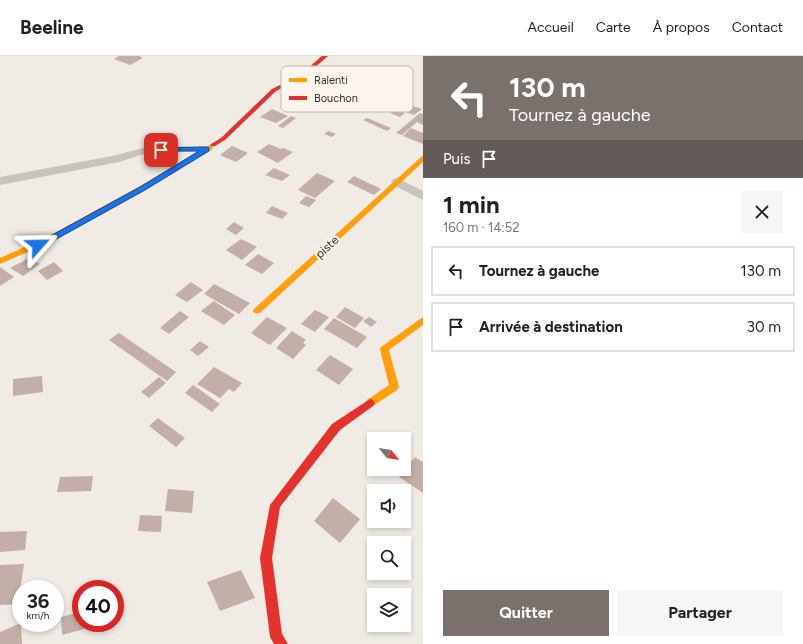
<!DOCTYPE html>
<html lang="fr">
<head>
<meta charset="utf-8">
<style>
	:root { --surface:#fff; --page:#f6f6f6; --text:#222; --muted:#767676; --line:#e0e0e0; --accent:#7a716c }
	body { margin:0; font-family:Figtree,sans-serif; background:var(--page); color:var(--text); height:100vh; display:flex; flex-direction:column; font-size:15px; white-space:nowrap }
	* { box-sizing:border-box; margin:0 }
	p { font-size:13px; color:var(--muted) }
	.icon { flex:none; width:22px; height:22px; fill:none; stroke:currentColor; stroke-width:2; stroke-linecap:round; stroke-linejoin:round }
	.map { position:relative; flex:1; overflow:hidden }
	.panel { display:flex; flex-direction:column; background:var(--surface); width:380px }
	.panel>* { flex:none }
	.banner { background:#7a716c; color:#fff; overflow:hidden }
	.needle { width:26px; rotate:120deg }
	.controls { position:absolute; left:367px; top:376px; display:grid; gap:8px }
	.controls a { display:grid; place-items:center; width:44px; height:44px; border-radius:0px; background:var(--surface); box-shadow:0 2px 6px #0003; font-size:20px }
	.speed { position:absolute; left:12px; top:524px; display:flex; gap:8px; font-size:20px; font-weight:700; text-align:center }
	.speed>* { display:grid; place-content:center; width:52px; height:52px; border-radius:50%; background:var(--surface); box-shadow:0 2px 6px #0003; line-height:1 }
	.speed small { font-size:10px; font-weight:400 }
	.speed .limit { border:6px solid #d22; background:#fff; color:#111 }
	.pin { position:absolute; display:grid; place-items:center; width:34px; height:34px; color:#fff; margin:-17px; border-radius:8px; box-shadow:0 2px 6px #0006 }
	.me { position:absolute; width:44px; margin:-22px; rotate:65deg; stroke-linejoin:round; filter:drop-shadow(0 0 3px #0008) }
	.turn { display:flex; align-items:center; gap:14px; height:84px; padding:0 20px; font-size:18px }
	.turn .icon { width:52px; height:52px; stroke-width:2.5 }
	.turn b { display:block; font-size:28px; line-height:34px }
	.then { display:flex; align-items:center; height:38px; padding:0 20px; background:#0003; gap:8px; font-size:15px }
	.round { display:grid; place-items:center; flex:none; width:42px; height:42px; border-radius:0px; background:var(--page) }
	.headline { display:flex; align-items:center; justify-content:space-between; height:68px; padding:0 20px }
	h1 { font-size:24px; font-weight:700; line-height:30px }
	.primary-button { display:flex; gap:8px; margin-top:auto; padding:8px 20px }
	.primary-button a { flex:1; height:46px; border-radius:0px; background:var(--accent); color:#fff; font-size:16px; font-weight:700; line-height:46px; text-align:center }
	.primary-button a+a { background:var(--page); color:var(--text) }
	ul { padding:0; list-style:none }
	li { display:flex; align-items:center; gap:12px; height:50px; margin:0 8px 6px; padding:0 12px; border:2px solid var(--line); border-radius:0px }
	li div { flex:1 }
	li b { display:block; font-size:15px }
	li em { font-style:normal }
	header { display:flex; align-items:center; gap:24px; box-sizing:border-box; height:56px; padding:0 20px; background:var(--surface); border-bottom:1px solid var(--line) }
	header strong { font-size:19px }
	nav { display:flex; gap:22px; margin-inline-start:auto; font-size:14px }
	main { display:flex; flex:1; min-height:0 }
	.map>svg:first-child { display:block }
</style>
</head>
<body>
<header>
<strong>Beeline</strong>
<nav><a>Accueil</a><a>Carte</a><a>À propos</a><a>Contact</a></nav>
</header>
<main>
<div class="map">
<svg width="423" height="588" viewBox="0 0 423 588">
	<rect width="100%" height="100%" fill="#f0ebe5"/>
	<path fill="#c3afa7" d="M119 0H139L143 2 130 9 114 3Z
		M407 48 422 53 414 59 400 54Z
		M272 53 288 60 276 67 260 61Z
		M395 53 405 57 400 61 390 57Z
		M420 57 423 58V69L417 66 402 79 396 77Z
		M291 60 296 62 283 72 278 70Z
		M367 62 391 72 387 75 363 64Z
		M411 72 423 77V88L403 80Z
		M328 75 336 78 332 81 324 78Z
		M269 88 281 93 283 92 293 96 278 107 257 96Z
		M232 90 248 97 236 106 220 99Z
		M274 112 290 119 282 125 265 119Z
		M317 117 335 125 315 142 298 134Z
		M354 120 381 133 374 139 347 126Z
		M306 140 316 144 309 151 299 147Z
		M272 150 288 157 282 163 266 157Z
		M234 166 244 172 236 179 226 173Z
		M241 183 257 191 242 204 226 194Z
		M258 198 274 207 262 218 245 209Z
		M29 202 40 208 23 220 10 212Z
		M54 206 63 215 47 224 38 215Z
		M0 211 14 221 0 230Z
		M191 226 203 234 187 246 175 239Z
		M214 228 250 247 239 258 204 238Z
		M214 245 235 259 224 269 201 255Z
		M345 251 364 262 355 272 336 261Z
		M315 254 329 261 315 276 301 268Z
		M180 255 189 261 169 278 160 272Z
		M267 261 287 272 270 289 251 277Z
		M369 261 377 266 371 271 363 265Z
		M334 262 367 281 357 292 324 273Z
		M292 275 306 284 303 287 306 289 293 303 276 292Z
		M119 277 176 316 167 325 109 284Z
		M200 285 209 291 198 300 190 294Z
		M330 299 353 313 339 329 316 314Z
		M214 311 242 327 234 336 229 333 220 342 197 328Z
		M42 320 43 336 13 340V323Z
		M159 321 166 327 149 342 141 336Z
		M193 329 220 348 212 356 185 337Z
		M158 362 185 382 176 391 149 370Z
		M415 401 423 406V437L399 421Z
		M93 420 91 435 57 436 60 421Z
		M168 433 194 435 192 457 165 455Z
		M333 442 360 463 340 487 314 465Z
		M140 459 162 460 161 476 138 475Z
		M27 475 25 494 0 496V476Z
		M24 508 18 548 0 549V509Z
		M241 514 255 542 220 555 207 526Z
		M81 556V567H83L84 573 62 579 61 561Z
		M21 567 22 588H0V576Z"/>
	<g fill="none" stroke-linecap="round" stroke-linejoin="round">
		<path fill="#c9c3be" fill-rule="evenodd" d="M207 90 211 91 213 93 211 95 147 97 119 106 0 129V121L117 99 146 91Z
			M397 122 423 135V144L393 129 391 126 393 123Z"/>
		<path fill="#ff9f0a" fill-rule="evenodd" d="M213 87 215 88V90L144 134 53 185 0 208V202L47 181 140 130Z
			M423 100V106L260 257H254L253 255 254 253 421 101Z
			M423 261V269L389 294 399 331 397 334 373 350 370 351 367 350 365 347 367 344 389 329 380 293 381 291Z"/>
		<path fill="#e5322d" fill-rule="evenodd" d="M322 0H328L304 21 276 35 225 84 215 90H211V88L221 82 272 33 300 19Z
			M370 343 373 344 375 347 373 350 340 374 280 451 272 502 282 578 288 588H274L270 581 260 502 270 449 332 368Z"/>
	</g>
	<path fill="#1a73e8" stroke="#114b97" d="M207 91 209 92V95L145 134 53 185 38 191 34 189 140 131 199 95H161L158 94 159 92Z"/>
	<g text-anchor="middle" stroke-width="4" stroke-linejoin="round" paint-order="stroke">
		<g font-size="12" fill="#3b302b" stroke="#fbf5ee">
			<text transform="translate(327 191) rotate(-43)" y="4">piste</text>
		</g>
	</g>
	<rect x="281" y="10" width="132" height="46" rx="6" fill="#fbf5ee" stroke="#c1bab4" stroke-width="1"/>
	<rect x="289" y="22" width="18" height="4" fill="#ff9f0a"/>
	<rect x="289" y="40" width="18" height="4" fill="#e5322d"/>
	<g font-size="11" fill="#3b302b">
		<text x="314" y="28">Ralenti</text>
		<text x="314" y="46">Bouchon</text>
	</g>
</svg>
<div class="controls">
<a><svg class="needle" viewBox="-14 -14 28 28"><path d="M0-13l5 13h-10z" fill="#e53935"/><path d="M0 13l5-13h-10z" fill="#767676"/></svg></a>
<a><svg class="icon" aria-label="sound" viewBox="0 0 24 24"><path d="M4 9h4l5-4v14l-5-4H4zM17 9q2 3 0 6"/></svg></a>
<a><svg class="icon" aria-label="search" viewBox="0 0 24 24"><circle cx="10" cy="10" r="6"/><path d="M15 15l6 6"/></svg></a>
<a><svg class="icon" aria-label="layers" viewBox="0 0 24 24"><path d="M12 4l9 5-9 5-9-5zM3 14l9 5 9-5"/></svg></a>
</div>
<div class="speed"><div>36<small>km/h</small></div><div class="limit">40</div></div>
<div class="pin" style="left:161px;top:94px;background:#d93025"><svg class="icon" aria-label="arrive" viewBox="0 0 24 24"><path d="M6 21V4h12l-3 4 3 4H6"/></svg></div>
<svg class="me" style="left:38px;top:189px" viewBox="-20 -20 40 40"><path d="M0-17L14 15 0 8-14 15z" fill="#1a73e8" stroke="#fff" stroke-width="4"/></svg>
</div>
<section class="panel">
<div class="banner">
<div class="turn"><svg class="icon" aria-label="left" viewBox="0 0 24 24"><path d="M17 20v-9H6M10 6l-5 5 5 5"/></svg><div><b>130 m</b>Tournez à gauche</div></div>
<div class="then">Puis<svg class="icon" aria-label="arrive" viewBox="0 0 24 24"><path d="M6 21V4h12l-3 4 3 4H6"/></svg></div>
</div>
<div class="headline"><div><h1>1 min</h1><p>160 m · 14:52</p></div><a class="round"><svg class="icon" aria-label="close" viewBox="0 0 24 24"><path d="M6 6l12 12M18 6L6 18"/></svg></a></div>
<ul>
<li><svg class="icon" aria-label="left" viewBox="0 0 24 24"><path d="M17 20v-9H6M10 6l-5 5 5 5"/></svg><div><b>Tournez à gauche</b></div><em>130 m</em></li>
<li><svg class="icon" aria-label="arrive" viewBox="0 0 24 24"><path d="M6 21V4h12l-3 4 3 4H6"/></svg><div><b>Arrivée à destination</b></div><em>30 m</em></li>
</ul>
<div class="primary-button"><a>Quitter</a><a>Partager</a></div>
</section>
</main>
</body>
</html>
